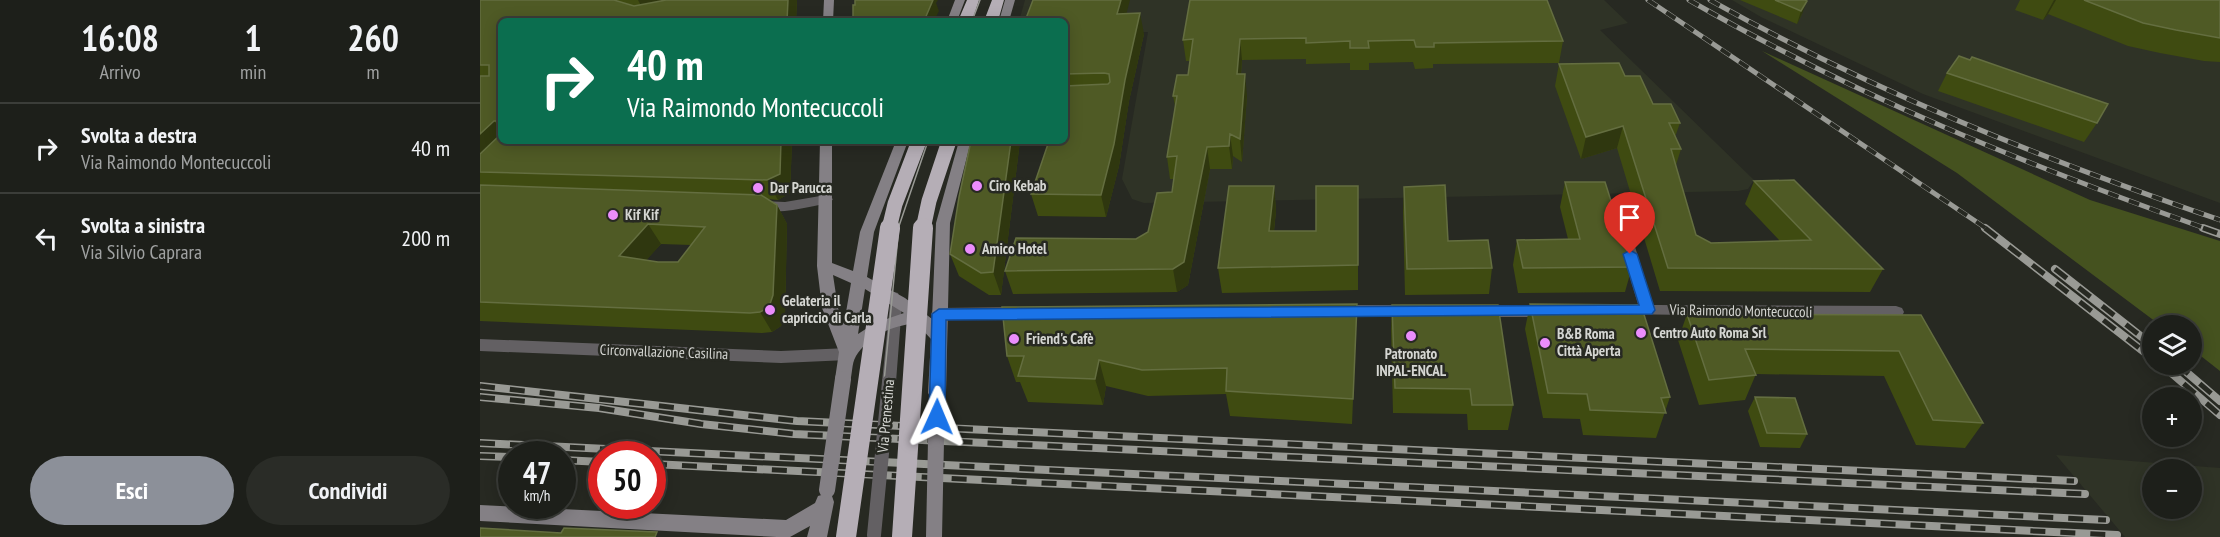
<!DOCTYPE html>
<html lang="it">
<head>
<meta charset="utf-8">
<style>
	:root { --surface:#1d1f1a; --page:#2a2c27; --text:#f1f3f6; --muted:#a0a2a2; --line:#3b3d39; --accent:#8c9099 }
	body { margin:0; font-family:"PT Sans Narrow",sans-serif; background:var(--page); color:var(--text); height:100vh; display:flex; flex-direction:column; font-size:22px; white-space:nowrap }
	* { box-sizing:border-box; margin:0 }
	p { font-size:20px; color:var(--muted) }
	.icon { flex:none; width:33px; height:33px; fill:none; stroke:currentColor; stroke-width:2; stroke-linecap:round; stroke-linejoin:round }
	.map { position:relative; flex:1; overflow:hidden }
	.sheet { display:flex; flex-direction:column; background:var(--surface); width:480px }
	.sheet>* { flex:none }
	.banner { position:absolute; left:18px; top:18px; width:570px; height:126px; border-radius:9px; box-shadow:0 3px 15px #0003,0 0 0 2px var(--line); background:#0b6e4f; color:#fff; overflow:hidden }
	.fabs { position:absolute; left:1662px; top:315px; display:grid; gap:12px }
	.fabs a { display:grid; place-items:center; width:60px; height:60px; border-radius:50%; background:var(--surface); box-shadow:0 3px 15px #0003,0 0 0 2px var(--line); font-size:30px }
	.speed { position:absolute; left:18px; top:441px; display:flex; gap:12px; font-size:30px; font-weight:700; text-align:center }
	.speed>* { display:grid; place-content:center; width:78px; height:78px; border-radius:50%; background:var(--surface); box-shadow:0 3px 15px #0003,0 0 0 2px var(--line); line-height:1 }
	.speed small { font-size:15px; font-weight:400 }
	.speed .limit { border:9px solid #d22; background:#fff; color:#111 }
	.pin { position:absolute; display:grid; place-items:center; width:51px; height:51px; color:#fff; margin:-62px -26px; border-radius:50% 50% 50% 0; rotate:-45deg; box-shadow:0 0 6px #0007 }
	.pin .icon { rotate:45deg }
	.me { position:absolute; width:66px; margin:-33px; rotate:1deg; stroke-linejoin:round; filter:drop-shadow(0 0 4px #0008) }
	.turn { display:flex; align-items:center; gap:21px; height:126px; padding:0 30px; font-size:27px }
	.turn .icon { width:78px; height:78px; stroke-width:2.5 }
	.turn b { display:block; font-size:42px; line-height:51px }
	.eta { display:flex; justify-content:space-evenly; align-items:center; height:102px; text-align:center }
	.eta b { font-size:36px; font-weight:800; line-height:42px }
	.primary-button { display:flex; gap:12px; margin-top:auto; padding:12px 30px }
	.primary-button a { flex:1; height:69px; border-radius:36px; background:var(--accent); color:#fff; font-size:24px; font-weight:800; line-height:69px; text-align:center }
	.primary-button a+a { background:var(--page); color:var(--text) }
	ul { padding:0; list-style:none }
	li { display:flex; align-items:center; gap:18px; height:90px; padding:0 30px; border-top:2px solid var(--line) }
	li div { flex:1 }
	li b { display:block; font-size:22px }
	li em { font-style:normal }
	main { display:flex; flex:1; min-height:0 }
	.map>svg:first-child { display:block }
</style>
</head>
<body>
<main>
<section class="sheet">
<div class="eta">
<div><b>16:08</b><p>Arrivo</p></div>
<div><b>1</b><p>min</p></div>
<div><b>260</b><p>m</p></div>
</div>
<ul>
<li><svg class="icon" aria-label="right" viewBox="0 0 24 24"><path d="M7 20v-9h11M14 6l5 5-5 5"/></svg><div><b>Svolta a destra</b><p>Via Raimondo Montecuccoli</p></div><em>40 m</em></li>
<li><svg class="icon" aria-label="left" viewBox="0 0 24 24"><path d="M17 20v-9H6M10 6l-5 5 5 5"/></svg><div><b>Svolta a sinistra</b><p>Via Silvio Caprara</p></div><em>200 m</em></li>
</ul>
<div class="primary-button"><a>Esci</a><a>Condividi</a></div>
</section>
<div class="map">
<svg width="1740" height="537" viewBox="0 0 1740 537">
	<rect width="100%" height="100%" fill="#272922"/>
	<path fill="#2f3326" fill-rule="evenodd" d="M545 0H1124L1148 23 1120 30 1274 180 1268 189 1258 191 664 203 652 199 642 179 668 32 585 33V21H539Z
		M1252 0H1740V203L1443 94 1281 17Z
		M1576 455 1740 468V537H1645ZM1672 470H1712V508H1672Z"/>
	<path fill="#45521f" d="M1282 51 1610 200 1740 241V371L1712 349V326L1680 325 1477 173Z"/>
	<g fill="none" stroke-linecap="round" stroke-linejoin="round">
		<path fill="#636063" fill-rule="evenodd" d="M414 292 418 293 422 304 416 382 414 386 409 387 404 386 402 382 410 304 408 296Z"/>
		<path fill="#636063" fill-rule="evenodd" d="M346 195 353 199 351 202C335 206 284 219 272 206L279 201 305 202Z
			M1137 206 1144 211 1173 305 1416 306 1422 308 1424 312 1422 316 1416 318 1137 314 1135 310 1137 306 1158 304 1130 211Z
			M858 305H930L936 307 938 311 936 315 930 317H858L852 315 850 311 852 307Z
			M999 305H1068L1074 307 1076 311 1074 315 1068 317H999L993 315 991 311 993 307Z
			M543 307 549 309 551 313 549 317 543 319 459 320 453 318 451 314 453 310 459 308Z
			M0 339 301 351 368 348 374 350 376 354 374 358 368 360 301 363 0 351Z"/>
		<path fill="#848085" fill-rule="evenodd" d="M344 0H354L353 21H343Z
			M475 0H485L477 21H467Z
			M525 0H535L529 21H519Z
			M340 141H352V263L373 271 380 232 416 141H428L394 232 387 277 425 298 452 319 456 223 479 141H491L470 223 466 393 463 398 457 400 451 398 448 393 451 339 437 324C416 323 387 337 376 356 371 364 373 375 369 384L363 386 357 384 355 379 359 352 342 308 337 266ZM353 275 371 283 364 324 358 308ZM385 289 424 313 395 323 378 334Z
			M345 494 352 496 354 502 347 537H327L330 526 310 537H297L0 521V505L306 520 335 503 338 496Z"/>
		<path fill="#b5aeb6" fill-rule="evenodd" d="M487 0H499L492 21H478Z
			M512 0H524L518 21H504Z"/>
		<path stroke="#999a95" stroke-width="1.5" d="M492 21 500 0
			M389 537 419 226 448 141
			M399 537 409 427"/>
		<g stroke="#999a95" stroke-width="5">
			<path id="rail-far1" d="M1168 0 1507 229
				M1209 0C1375 96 1547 165 1727 229
				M1230 0C1394 92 1563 159 1740 220"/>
		</g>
		<g stroke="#999a95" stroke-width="8">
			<path id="rail" d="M1505 228 1672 358
				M1723 228 1740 234
				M1575 269 1672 345
				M1681 364 1740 415
				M1697 364 1740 401
				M0 386 317 421 1594 481
				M0 397 119 408 221 424 314 434 1605 494
				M0 443 1626 520
				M0 456 32 457
				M82 460 122 462
				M172 464 1637 535"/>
		</g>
		<use href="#rail-far1" stroke="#272922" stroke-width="4" stroke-dasharray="11" stroke-linecap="butt"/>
		<use href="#rail" stroke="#272922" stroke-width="5" stroke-dasharray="15" stroke-linecap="butt"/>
		<path stroke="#636063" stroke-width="14" d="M394 535 409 382"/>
		<path stroke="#848085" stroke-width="16" d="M347 490 363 379
			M454 537 457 393"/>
		<path stroke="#b5aeb6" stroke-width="15" d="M409 229 415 204 439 141
			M443 229 449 201 469 141"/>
		<path stroke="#b5aeb6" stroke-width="20" d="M366 537 410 228
			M422 537 443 228"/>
	</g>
	<path fill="#3f4b11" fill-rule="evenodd" d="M0 0H317L316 21H21V141H312L310 193 298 200 288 199 297 205 307 224 305 315 301 326 292 332 282 333 0 321ZM181 244 211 245 198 262H178L166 260Z
		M710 0 1083 41 1079 63 953 64V68L935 69 933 62 889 63V70H870V63L826 64V59L762 60 761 74 767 96 762 162 753 156 752 169H730L708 285 697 292 533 294 525 271 656 239 668 232 692 192 694 179H690L687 157 695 106 693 96 708 75 710 61H706L703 40Z
		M1260 0H1325L1322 14 1317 24Z
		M1540 0H1740V62L1724 61 1680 53 1648 46 1568 14 1563 20 1535 10Z
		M646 14 664 34 649 101 639 166 626 217 558 216 551 194 585 141V21Z
		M1079 64 1145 76 1173 104 1200 123 1195 137 1201 149 1196 165 1216 235 1231 243 1300 241 1265 204 1274 181 1403 269 1390 292 1180 291 1137 148 1101 159 1075 86Z
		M1467 73 1617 123 1604 142 1458 91Z
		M491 141H540L521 295H509L479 276 470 254Z
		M1085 182 1152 267 1145 292 1038 293 1033 265 1037 240 1088 239 1080 207Z
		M794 186 796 211 794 231H836L878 186V290L742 293 738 268Z
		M924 187 968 241 1012 268 1009 294 925 295 923 212Z
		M877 304 872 424 750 416 746 394 668 396 626 386 623 405 548 402 540 382H536L527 356Z
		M1050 304 1190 397 1176 438 1103 435 1100 419 1063 418 1045 329Z
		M912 305 1033 405 1028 430H988L987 414 913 413 911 330Z
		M1207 314 1441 315 1503 423 1485 448 1436 445 1404 376 1276 374 1265 400 1219 405 1198 340Z
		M1275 397 1327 434 1320 448 1280 447 1268 411Z"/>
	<path fill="#2f370f" d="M158 0H235L165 13Z
		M308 0H317L316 21H307Z
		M449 0H458L456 3 459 11 454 21H444Z
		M641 0H650L641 34 637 14Z
		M1574 0H1576L1568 14 1563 20Z
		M1327 1 1322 14 1317 24 1321 11Z
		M660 13 664 34 649 101 639 166 626 217 621 195 645 80Z
		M760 39 762 60 759 96 757 74Z
		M765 74 767 96 762 162 760 139Z
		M14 121 21 129V141L0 167V134Z
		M1143 126 1137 148 1101 159 1106 137Z
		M750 134 753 156 752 169 749 146Z
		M301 141H312L310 193 298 200 287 180Z
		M531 141H540L521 295 513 272Z
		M727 147 730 169 708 285 697 292 693 269Z
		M794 186 796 211 791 256 789 231Z
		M297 205 307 224 305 315 301 326 292 332 280 312Z
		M168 224 181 244 153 275 139 256Z
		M619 360 626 386 623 405 615 379Z"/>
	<path fill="#4f5a25" stroke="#646e40" stroke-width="1.5" fill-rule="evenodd" d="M0 0H134L154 6 186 0H308L307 21H21V121H14L0 134V76H9V65H0Z
		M375 0H453L444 21H373V5H375Z
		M553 0H641L637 14 660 13 645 80 634 144 621 195 551 194 569 141H585V86L628 84 630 82 629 74 624 73 585 74V21H545Z
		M710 0H1067L1083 41 954 43V47H936L934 40 888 41 889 48H870V41L826 43V38L760 39 757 74H765L760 139 750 134 749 146 727 147 704 262 693 269 525 271 536 238 656 239 668 232 677 193 692 192 697 156 687 157 697 96H693L697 75H708L713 39 703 40Z
		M1295 0H1325L1327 1 1321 11Z
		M1604 0H1740V38L1696 30 1663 23Z
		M1479 56 1490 60 1492 57 1628 104 1617 123 1467 73Z
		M1139 63 1145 76H1160L1173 104H1191L1200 123H1189L1201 149H1191L1216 235 1231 243 1331 240 1274 181 1314 180 1403 269 1188 268 1143 126 1106 137 1079 64Z
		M21 134V141H301L300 174 287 180 0 172V154Z
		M491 141H531L513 272 501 273 470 254 479 197Z
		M1085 182H1125L1152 267 1043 268 1037 240 1100 239Z
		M0 185 281 195 297 205 293 295 289 307 280 312 270 313 0 302ZM168 224 225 227 198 262H178L139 256Z
		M965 185 968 241 1008 240 1012 268 927 269 924 187Z
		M749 186H794L789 231H836V186H878V265L738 268Z
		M877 304 873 399 746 391 747 368 662 370 619 360 615 379 538 376 544 356H527L522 307Z
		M1050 304 1161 305 1190 397 1181 398 1186 413 1110 410 1107 394 1068 393Z
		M912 305H1018L1033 405H992L990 389 915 388Z
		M1207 314 1441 315 1503 423 1453 420 1419 351 1265 349 1276 375 1229 380Z
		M1275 397 1315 398 1327 434 1287 433Z
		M0 528 81 533 84 528 177 532 175 537H0Z"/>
	<path fill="#1a73e8" stroke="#114b97" stroke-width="1.5" d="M1150 250 1157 254 1175 310 1172 314 466 320 465 417 462 422 457 424 451 422 449 417 452 314 459 309 1159 305 1143 254Z"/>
	<g fill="#eb8dfc" stroke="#272922" stroke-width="2">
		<circle cx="497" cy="186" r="6"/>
		<circle cx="278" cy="188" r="6"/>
		<circle cx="133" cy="215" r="6"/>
		<circle cx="490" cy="249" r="6"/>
		<circle cx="290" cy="310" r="6"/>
		<circle cx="1161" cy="333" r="6"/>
		<circle cx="931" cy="336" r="6"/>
		<circle cx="534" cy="339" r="6"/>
		<circle cx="1065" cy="343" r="6"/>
	</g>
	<g text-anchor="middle" stroke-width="5" stroke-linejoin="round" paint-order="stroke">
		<g font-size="15" font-weight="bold" fill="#d5d6d2" stroke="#272922" text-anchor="start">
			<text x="509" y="191">Ciro Kebab</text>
			<text x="290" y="193">Dar Parucca</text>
			<text x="145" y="220">Kif Kif</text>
			<text x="502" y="254">Amico Hotel</text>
			<text x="302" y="306">Gelateria il<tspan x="302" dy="17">capriccio di Carla</tspan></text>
			<text x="1173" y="338">Centro Auto Roma Srl</text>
			<text x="1077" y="339">B&amp;B Roma<tspan x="1077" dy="17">Città Aperta</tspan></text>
			<text x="546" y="344">Friend's Cafè</text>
			<text x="931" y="359" text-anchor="middle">Patronato<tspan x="931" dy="17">INPAL-ENCAL</tspan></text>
		</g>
		<g font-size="15" fill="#d5d6d2" stroke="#272922">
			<text transform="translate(1261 311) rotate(1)" y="5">Via Raimondo Montecuccoli</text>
			<text transform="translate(184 352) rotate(2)" y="5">Circonvallazione Casilina</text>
			<text transform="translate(406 416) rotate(-85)" y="5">Via Prenestina</text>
		</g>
	</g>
</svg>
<div class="fabs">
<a><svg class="icon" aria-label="layers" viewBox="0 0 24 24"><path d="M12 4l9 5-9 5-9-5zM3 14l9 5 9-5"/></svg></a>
<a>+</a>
<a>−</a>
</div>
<div class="speed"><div>47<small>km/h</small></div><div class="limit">50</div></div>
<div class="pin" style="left:1150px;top:254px;background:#d93025"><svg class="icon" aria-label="arrive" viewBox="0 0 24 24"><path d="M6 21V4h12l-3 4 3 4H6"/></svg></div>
<svg class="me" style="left:457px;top:417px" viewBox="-20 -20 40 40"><path d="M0-17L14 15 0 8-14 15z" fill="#1a73e8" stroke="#fff" stroke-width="4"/></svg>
<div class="banner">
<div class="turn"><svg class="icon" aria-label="right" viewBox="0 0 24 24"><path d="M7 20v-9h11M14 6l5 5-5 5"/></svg><div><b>40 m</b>Via Raimondo Montecuccoli</div></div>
</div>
</div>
</main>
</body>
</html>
